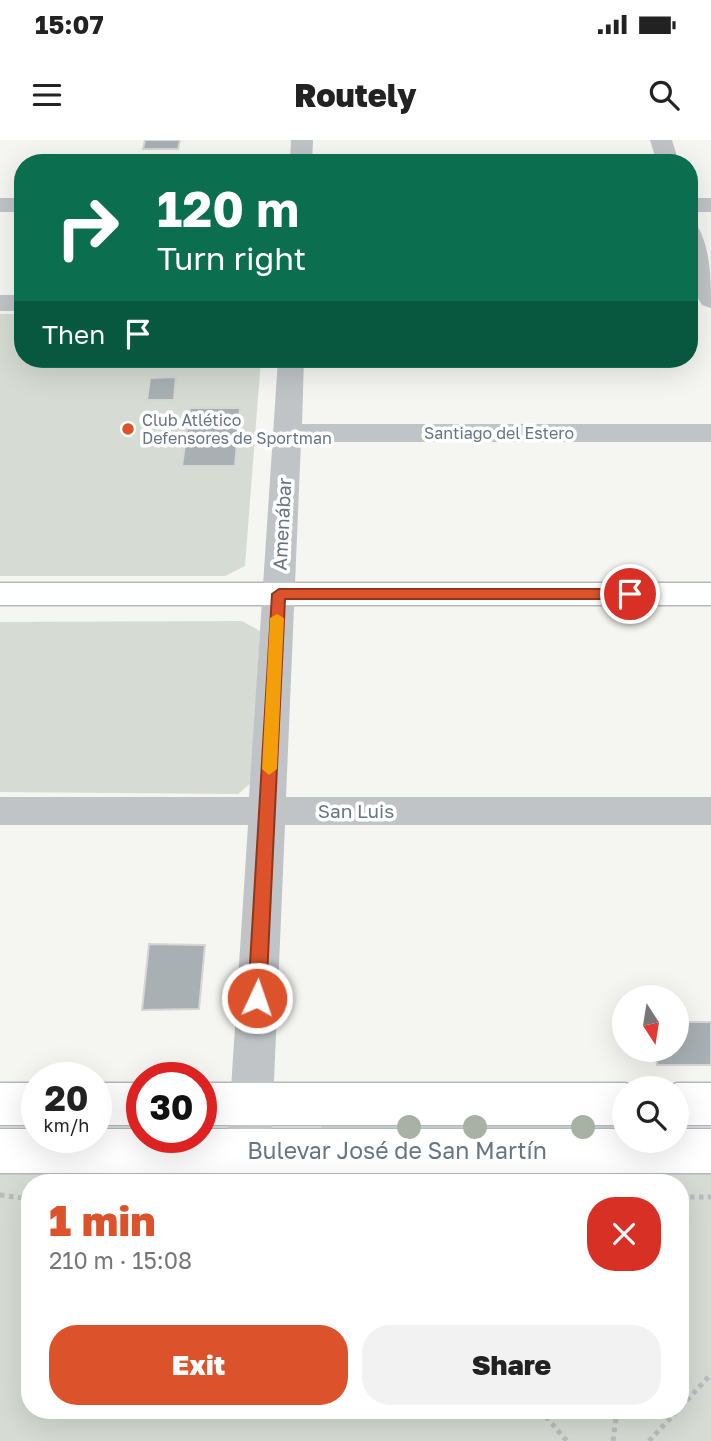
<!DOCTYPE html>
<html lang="en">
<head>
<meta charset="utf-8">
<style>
	:root { --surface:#fff; --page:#f2f2f2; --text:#222; --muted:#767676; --accent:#dc532b }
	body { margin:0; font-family:"Golos Text",sans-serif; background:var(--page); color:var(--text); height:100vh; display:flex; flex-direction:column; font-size:26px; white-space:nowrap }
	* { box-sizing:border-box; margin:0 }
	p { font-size:23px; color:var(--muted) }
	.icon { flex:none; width:38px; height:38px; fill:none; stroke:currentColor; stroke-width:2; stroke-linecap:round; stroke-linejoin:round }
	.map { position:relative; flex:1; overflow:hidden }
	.side { position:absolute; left:21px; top:1034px; width:668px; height:245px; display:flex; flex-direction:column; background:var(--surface); border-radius:28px; box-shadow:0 7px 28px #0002 }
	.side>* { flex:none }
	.banner { position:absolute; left:14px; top:14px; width:684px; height:214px; border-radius:28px; box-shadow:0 7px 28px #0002; background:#0b6e4f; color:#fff; overflow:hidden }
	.needle { width:46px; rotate:168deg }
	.controls { position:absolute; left:612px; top:845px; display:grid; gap:14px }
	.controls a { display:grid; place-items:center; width:77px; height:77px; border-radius:50%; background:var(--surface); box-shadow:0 7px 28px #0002; font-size:35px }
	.speed { position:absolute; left:21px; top:922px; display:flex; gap:14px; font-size:35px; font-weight:700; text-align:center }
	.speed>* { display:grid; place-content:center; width:91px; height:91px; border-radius:50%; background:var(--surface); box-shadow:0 7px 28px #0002; line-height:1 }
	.speed small { font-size:18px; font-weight:400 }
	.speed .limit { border:10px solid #d22; background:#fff; color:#111 }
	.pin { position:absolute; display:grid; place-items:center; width:60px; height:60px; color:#fff; margin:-30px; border:4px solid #fff; border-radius:50%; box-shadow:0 2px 7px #0007 }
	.me { position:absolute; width:77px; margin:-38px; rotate:3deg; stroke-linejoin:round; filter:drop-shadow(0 0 5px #0008) }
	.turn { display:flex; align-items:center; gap:24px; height:147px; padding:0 28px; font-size:32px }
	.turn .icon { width:91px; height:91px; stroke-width:2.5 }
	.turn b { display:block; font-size:49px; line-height:60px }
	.then { display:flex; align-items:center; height:66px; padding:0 28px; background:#0003; gap:14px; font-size:26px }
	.round { display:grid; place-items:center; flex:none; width:74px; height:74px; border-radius:28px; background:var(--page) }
	.head { display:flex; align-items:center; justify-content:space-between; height:119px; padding:0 28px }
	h1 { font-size:42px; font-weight:800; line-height:52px; color:var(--accent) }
	.button { display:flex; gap:14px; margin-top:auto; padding:14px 28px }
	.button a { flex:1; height:80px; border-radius:28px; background:var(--accent); color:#fff; font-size:28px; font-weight:800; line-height:80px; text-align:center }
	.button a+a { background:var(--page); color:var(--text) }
	.status { display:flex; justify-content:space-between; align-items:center; height:49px; padding:0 35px; background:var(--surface); direction:ltr }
	.status svg { height:19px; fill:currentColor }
	header { display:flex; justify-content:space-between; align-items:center; height:91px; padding:0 28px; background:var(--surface); font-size:32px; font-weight:800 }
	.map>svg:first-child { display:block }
</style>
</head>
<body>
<div class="status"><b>15:07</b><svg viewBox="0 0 49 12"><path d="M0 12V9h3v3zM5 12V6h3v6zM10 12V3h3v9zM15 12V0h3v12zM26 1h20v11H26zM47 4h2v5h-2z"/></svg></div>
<header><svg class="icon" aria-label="menu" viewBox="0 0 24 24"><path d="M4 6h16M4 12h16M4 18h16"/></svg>Routely<svg class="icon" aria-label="search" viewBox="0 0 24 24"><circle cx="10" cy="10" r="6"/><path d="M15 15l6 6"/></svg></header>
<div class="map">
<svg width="711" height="1301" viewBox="0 0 711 1301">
	<rect width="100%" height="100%" fill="#f5f5f2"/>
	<path fill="#d6dcd3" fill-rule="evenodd" d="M0 174H23V219H261L245 426 225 436H0Z
		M242 481 260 491 251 643 238 654 0 652V482Z
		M321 982H625V992H321Z
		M0 1011H711V1301H0ZM30 1043H681V1270H30Z"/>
	<path fill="#a8b0b4" stroke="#d6d7d4" stroke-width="2" d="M145 0H180L178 9H143Z
		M176 237 174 260H147L150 238Z
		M190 268H240L235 326H182Z
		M149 804 205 805 199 869 142 870Z
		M677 882H711V925H657L655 910H677Z"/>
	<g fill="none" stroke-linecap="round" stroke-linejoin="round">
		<g stroke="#b3b8bc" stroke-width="3">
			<path id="secondary" d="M0 443H711V465H0Z
				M0 943H37V985H0Z
				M96 943H142V985H96Z
				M201 943H625L639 948H625V985H201Z
				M677 943H711V985H677V948H663Z
				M0 989H37V998H96V989H142V998H201V989H625V1001H677V989H711V1033H0Z"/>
		</g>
		<path stroke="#babcbe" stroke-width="5" stroke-dasharray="4.5 4.5" stroke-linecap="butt" d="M0 1055 30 1059
			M681 1057H711
			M681 1267 711 1234
			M540 1270 567 1301
			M613 1301 617 1270
			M649 1301 678 1270"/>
		<path fill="#c0c4c7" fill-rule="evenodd" d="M291 0H313L312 23H290Z
			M650 0H672L679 23H657Z
			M0 58H23V72H0Z
			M690 58H711V72H690Z
			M690 85 698 87C711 110 711 141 711 168L702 165C687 143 688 110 690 85Z
			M0 155H23V171H0Z
			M278 219H304L302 284H711V302H301L286 657H711V685H285L271 1011 265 1026 249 1032 233 1026 227 1011 248 685H0V657H249Z"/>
		<use href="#secondary" fill="#fff" fill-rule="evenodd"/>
	</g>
	<g fill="#a7b1a4">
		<circle cx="409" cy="987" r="12"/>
		<circle cx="475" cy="987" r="12"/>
		<circle cx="583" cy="987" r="12"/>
	</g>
	<path fill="#dc532b" stroke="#8f361c" stroke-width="2" d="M279 449H630L637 454 630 459H285L266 858 264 863 257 865 251 863 248 858 272 454Z"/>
	<path fill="#f59e0b" d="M277 474 284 478 277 629 269 635 262 629 270 478Z"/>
	<circle fill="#dc532b" stroke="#fff" stroke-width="2.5" cx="128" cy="289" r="7"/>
	<g text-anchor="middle" stroke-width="7" stroke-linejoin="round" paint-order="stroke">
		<g font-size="16" fill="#657582" stroke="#fff" text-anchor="start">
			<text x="142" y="286">Club Atlético<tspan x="142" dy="18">Defensores de Sportman</tspan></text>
		</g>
		<g font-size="16" fill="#657582" stroke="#fff">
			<text x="499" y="299">Santiago del Estero</text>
		</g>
		<g font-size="19" fill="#657582" stroke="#fff">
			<text transform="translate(282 384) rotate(-87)" y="7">Amenábar</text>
			<text x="356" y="678">San Luis</text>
		</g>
		<g font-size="23" fill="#657582" stroke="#fff">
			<text x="397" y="1019">Bulevar José de San Martín</text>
		</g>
	</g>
</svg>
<div class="controls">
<a><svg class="needle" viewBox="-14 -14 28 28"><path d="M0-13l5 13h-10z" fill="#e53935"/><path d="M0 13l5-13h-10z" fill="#767676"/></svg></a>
<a><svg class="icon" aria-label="search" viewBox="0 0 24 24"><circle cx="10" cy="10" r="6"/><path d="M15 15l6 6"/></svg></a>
</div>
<div class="speed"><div>20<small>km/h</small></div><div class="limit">30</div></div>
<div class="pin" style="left:630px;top:454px;background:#d93025"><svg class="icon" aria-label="arrive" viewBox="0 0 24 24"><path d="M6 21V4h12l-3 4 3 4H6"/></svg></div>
<svg class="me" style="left:257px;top:858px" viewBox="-20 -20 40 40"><circle r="17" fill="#dc532b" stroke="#fff" stroke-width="3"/><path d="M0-11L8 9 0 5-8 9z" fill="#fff"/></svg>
<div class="banner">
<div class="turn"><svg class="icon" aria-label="right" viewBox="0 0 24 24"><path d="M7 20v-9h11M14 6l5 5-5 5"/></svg><div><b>120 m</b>Turn right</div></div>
<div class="then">Then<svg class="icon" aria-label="arrive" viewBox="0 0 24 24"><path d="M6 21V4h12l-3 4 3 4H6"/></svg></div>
</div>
<section class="side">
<div class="head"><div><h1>1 min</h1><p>210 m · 15:08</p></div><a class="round" style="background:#d93025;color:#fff"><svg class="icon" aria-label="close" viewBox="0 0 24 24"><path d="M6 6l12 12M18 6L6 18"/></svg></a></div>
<div class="button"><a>Exit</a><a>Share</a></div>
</section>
</div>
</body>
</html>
